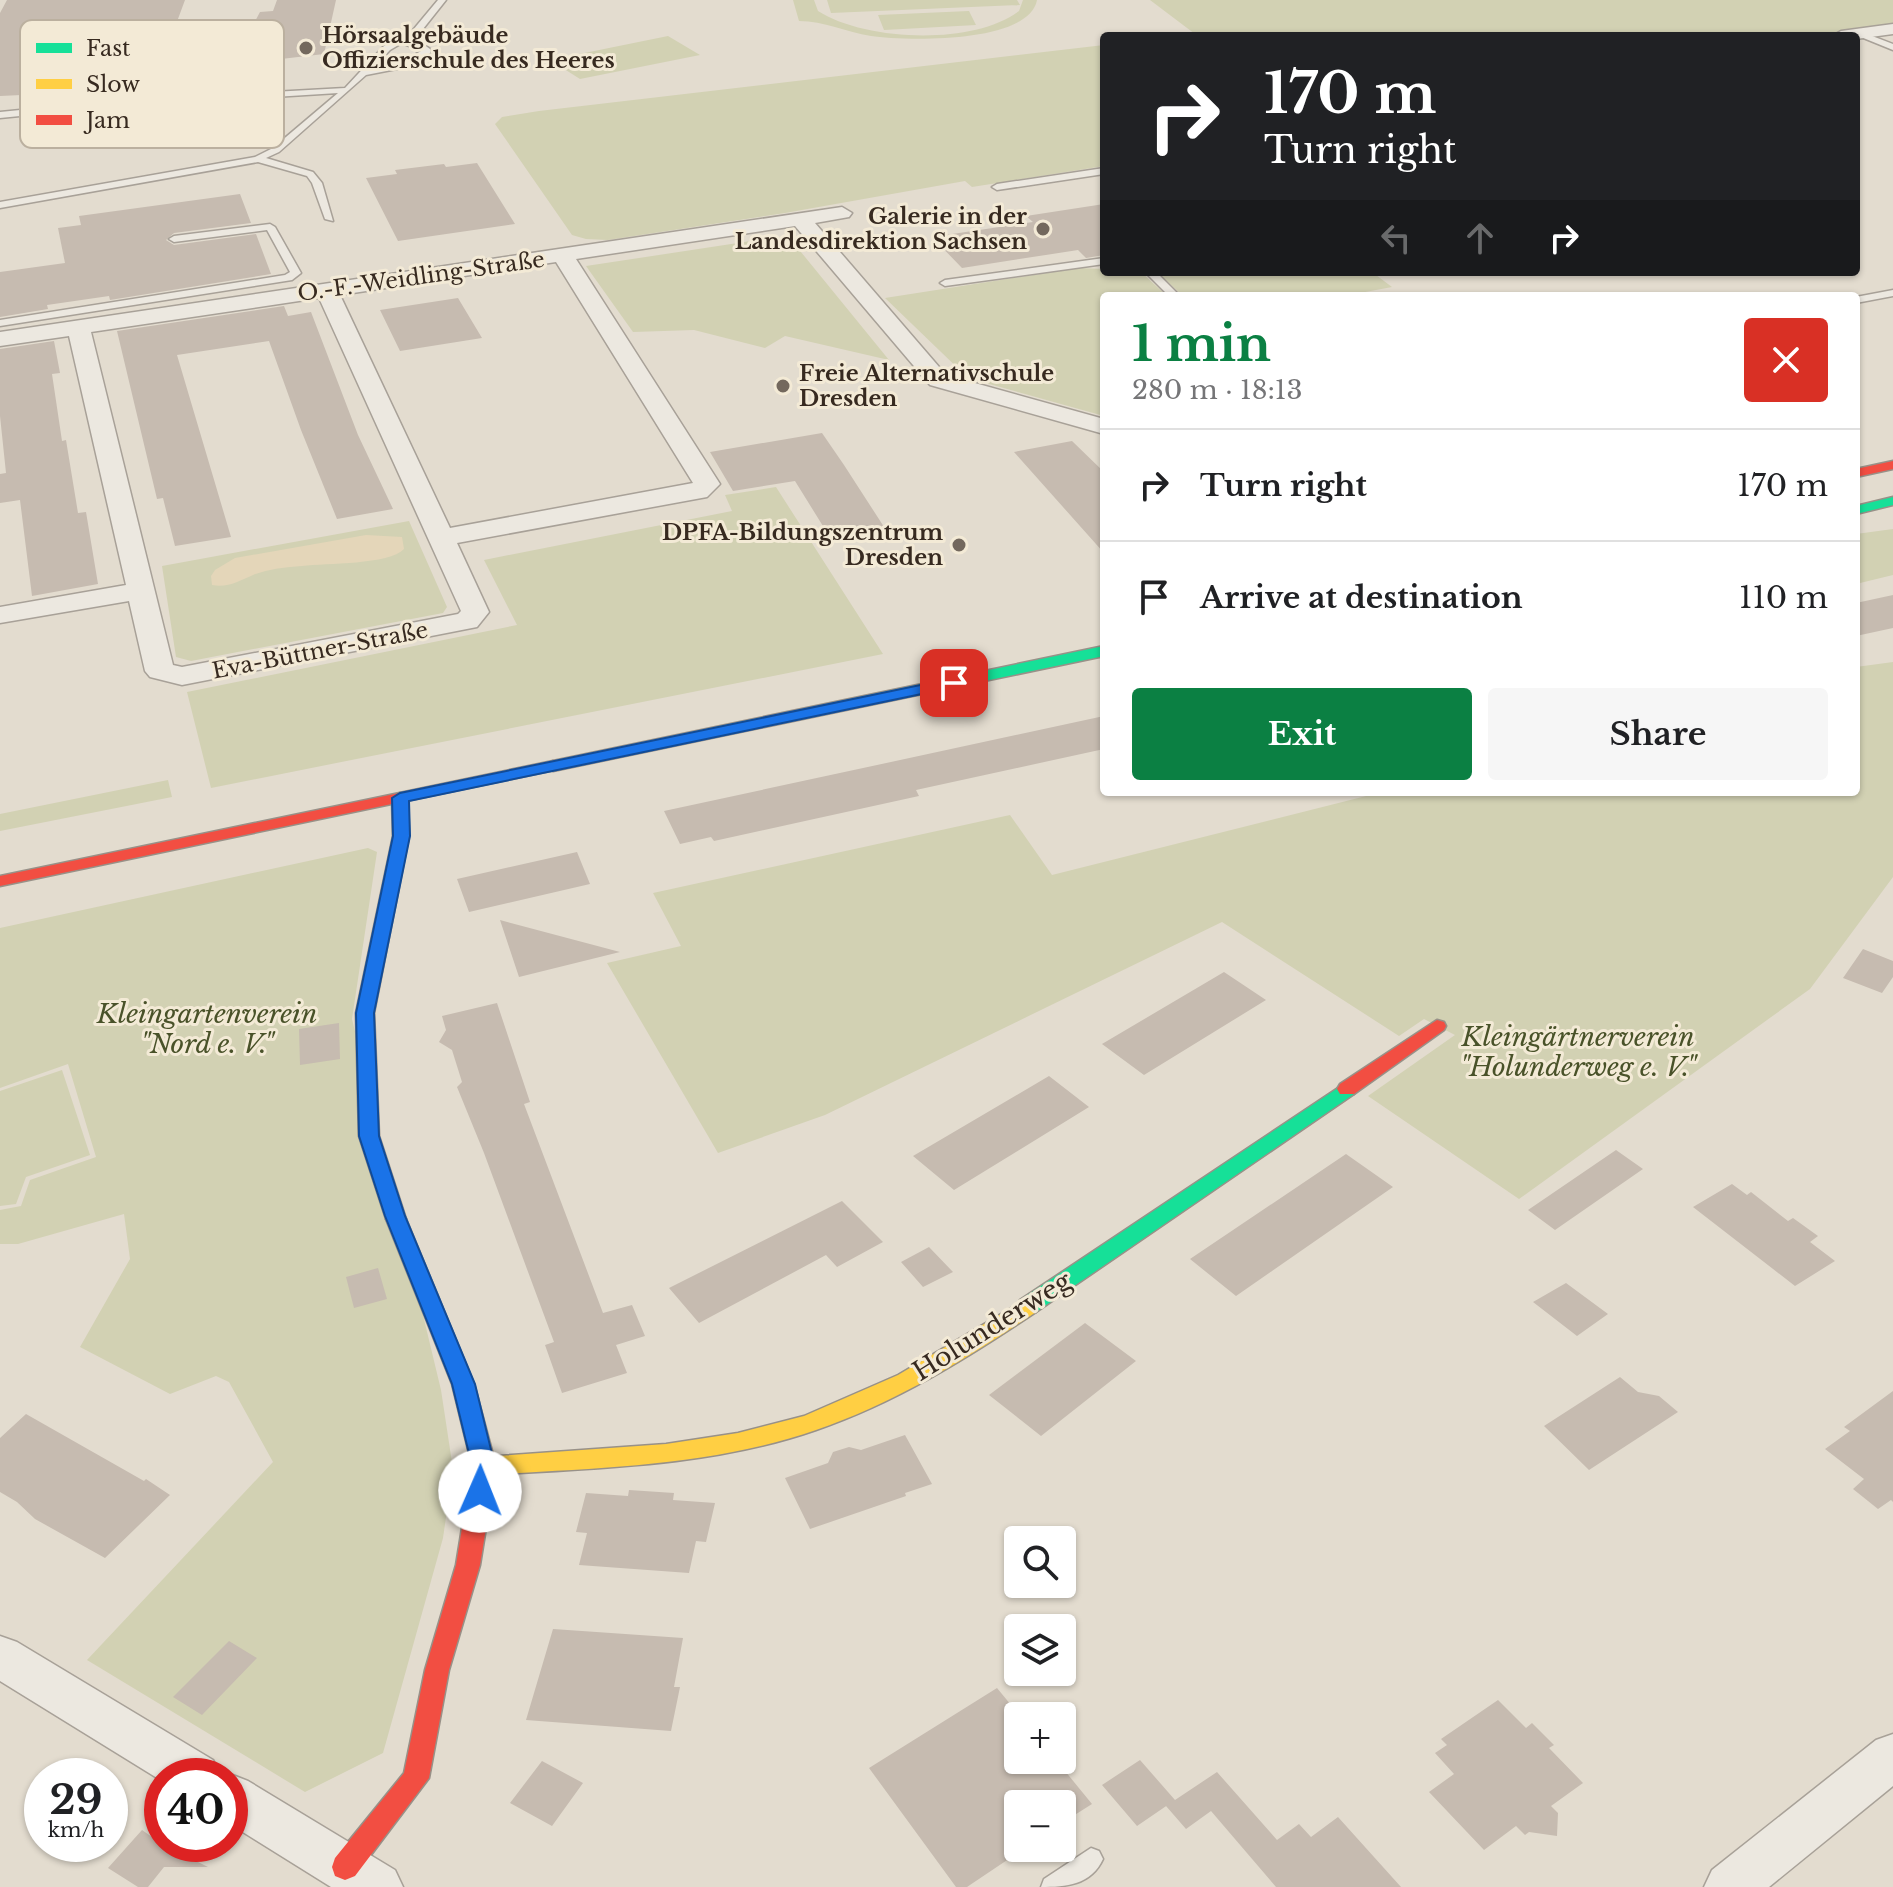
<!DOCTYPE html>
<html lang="en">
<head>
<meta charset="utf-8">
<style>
	:root { --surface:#fff; --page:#f6f6f6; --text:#202124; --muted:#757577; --line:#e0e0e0; --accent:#0b8043 }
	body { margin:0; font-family:"Libre Baskerville",serif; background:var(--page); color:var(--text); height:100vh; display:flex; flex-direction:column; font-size:30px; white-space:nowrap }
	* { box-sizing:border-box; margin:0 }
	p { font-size:26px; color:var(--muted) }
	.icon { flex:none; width:44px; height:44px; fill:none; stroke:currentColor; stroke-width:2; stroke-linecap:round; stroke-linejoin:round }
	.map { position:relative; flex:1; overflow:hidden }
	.side { position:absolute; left:1100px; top:292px; width:760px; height:504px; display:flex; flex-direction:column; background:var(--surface); border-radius:8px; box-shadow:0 2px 6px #0004 }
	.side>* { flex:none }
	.hud { position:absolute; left:1100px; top:32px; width:760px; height:244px; border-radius:8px; box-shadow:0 2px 6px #0004; background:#202124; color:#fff; overflow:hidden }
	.buttons { position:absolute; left:1004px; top:1526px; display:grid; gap:16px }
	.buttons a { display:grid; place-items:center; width:72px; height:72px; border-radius:8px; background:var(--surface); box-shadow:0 2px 6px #0004; font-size:40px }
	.speed { position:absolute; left:24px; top:1758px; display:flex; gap:16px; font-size:40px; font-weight:700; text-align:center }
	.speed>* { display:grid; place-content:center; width:104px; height:104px; border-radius:50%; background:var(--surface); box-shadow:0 2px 6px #0004; line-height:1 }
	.speed small { font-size:20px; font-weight:400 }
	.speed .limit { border:12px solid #d22; background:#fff; color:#111 }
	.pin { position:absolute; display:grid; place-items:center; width:68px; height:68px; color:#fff; margin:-34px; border-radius:16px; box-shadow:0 4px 12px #0006 }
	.me { position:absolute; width:88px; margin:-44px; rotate:1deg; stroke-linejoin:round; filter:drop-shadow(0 0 6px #0008) }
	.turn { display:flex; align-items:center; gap:28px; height:168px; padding:0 32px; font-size:36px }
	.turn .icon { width:104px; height:104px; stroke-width:2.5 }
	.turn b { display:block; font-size:56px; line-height:68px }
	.lanes { display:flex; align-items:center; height:76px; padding:0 32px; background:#0003; justify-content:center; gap:40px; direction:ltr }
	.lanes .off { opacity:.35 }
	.round { display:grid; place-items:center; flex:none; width:84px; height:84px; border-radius:8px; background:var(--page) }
	.summary { display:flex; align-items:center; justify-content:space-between; height:136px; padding:0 32px }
	h1 { font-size:48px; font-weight:700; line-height:60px; color:var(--accent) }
	.action { display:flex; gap:16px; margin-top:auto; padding:16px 32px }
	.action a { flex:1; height:92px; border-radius:8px; background:var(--accent); color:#fff; font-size:32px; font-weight:700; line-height:92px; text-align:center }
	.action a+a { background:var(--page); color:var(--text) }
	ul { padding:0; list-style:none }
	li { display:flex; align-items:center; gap:24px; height:112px; padding:0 32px; border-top:2px solid var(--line) }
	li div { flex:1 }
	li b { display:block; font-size:30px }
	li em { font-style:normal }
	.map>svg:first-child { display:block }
</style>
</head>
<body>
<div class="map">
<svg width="1893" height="1887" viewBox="0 0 1893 1887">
	<rect width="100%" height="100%" fill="#e3dccf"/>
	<path fill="#d2d1b3" d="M793 0H814L818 11C865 41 973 46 1019 11L1023 0H1037C1029 44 905 41 871 36 846 32 824 21 799 21Z
		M827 0H1017L1020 5 831 13Z
		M1150 0H1893V24L1813 36H1182L1195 34Z
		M969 11 976 25 884 30 878 15Z
		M668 36 700 55 580 79 550 60Z
		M1104 45V166L972 187 965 181 785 213 608 240 586 239 572 235 495 124 502 117 539 111Z
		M778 237 792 241 889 360 785 336 765 348 694 330 633 332 586 266Z
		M1078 268 1104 269V272H1141L1167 296H1104V416L968 378 885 298Z
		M1157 272H1372L1392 287 1344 296H1183Z
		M776 487 883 654 211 788 187 692 517 625 484 560 732 511 725 495Z
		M409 521 447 607 443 613 191 661 176 657 162 566Z
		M1893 529V575L1856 584V534Z
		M1893 662V877L1810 989 1519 1199 1368 1096 1455 1035 1424 1019 1399 1036 1222 922 825 1115 718 1153 607 963 681 946 653 893 1010 815 1052 875 1382 792H1856V667Z
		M168 780 172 797 0 831V814Z
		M368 848 377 852 352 1019 441 1390 453 1469 443 1538 383 1753 305 1792 87 1660 273 1462 229 1382 216 1376 170 1394 80 1347 130 1259 124 1214 18 1244H0V1210L21 1206 30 1180 96 1157 68 1064 0 1088V928Z
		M62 1070 90 1155 26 1177 16 1204 0 1206V1091Z"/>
	<path fill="#e4d6b9" d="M366 535 402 537 404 549C389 565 326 563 302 566 286 567 268 569 253 575 239 581 228 588 212 585L211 576 215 570 235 558Z"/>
	<path fill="#c6bbb0" d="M7 0H185L165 54 234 51 242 26 253 25 260 12 273 11 277 0H336L324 54 281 59 275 83 0 96V13Z
		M477 163 515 224 398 241 366 178 397 174 395 170 444 164 446 167Z
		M240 194 251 223 174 233 166 240 174 245 256 234 271 274 110 300 109 296 47 305 48 309 0 317V272L65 263 58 228 81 225 79 216Z
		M1104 204V255L1086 258 1078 250 962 268 932 237 1033 222 1026 216Z
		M458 298 482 338 400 351 380 310Z
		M284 306 288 316 311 312 358 435 393 509 337 519 301 430 269 341 177 355 231 537 175 546 163 498 157 499 117 331Z
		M54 341 60 373 52 374 62 441 66 440 78 513 86 512 98 584 32 596 20 500 0 503V474L6 473 0 416V349Z
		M822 433 844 465 886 530 831 539 795 481 733 491 710 452Z
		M1072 441 1104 472V553L1014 452Z
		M1893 595V628L1856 636V603Z
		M1104 716V749L916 790 919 796 805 821 714 841 711 837 680 844 664 811Z
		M577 852 590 884 469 912 457 879Z
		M500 920 620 952 519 977Z
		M1863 949 1893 961V977L1882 993 1843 978Z
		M1224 972 1266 1000 1144 1075 1102 1044Z
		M497 1003 530 1102 524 1104 603 1313 632 1305 645 1336 616 1345 627 1373 562 1393 545 1345 554 1342 484 1153 457 1087 462 1082 452 1050 439 1042 446 1030 442 1016Z
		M339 1023 340 1059 300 1065 299 1029Z
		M1049 1076 1089 1107 954 1190 913 1156Z
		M1616 1150 1643 1169 1555 1230 1528 1210Z
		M1346 1154 1393 1187 1236 1296 1190 1259Z
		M1732 1184 1747 1195 1751 1192 1788 1221 1793 1218 1818 1236 1810 1242 1835 1261 1795 1286 1693 1207Z
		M842 1201 883 1242 837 1267 826 1255 699 1323 669 1288Z
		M929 1247 953 1272 923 1287 901 1262Z
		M378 1268 387 1299 354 1308 346 1277Z
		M1566 1283 1608 1314 1577 1336 1533 1302Z
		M1085 1323 1136 1361 1041 1436 989 1395Z
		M1620 1377 1638 1392 1659 1396 1678 1412 1589 1470 1544 1426Z
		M1893 1391V1502L1891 1500 1878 1509 1853 1489 1864 1479 1825 1449 1850 1431 1844 1427Z
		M26 1414 144 1481 146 1479 170 1495 105 1558 35 1519 17 1502 0 1492V1438Z
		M905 1435 932 1484 905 1493 906 1496 810 1529 785 1478 828 1463 833 1452 849 1447 861 1450Z
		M629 1490 674 1493 673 1500 715 1503 706 1542 696 1541 689 1573 579 1565 587 1533 576 1532 586 1493 628 1496Z
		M553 1629 683 1638 674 1687H680L671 1731 526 1720Z
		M229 1641 257 1658 202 1715 173 1697Z
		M997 1688 1020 1716 1018 1760H1056L1092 1804 1062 1823V1804H1018V1848H1025L967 1887H956L869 1768Z
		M1498 1700 1526 1728 1532 1723 1554 1745 1549 1748 1583 1783 1551 1806 1558 1813 1557 1836 1529 1832 1525 1835 1516 1826 1484 1850 1429 1792 1454 1774 1435 1753 1447 1745 1441 1739Z
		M1140 1760 1175 1800 1137 1826 1102 1785Z
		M542 1761 583 1783 552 1826 510 1803Z
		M1217 1772 1277 1840 1299 1824 1311 1837 1338 1817 1401 1887H1276L1211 1811 1186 1829 1166 1806Z
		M142 1830 162 1844 208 1867H164L148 1887H138L108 1868Z"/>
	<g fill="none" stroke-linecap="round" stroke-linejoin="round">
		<g stroke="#a8a198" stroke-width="3">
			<path id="lane" d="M438 0H446L419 34 409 39 420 42 430 49V53L407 67 366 75 279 152 266 158 313 172 322 183 333 221 325 219 312 183 307 176 258 162 0 208V202L255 157 273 148 338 93 110 107 0 118V112L110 101 345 88 384 46 413 30ZM402 43 421 51 401 63 372 69 390 50Z
				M1859 31 1893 44V50L1856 35Z
				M1104 168V174L997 190 992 187 997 184Z
				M270 224 275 227 301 273 292 280 0 326V320L285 275 290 272 267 230 174 242 169 239 174 236Z
				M1104 258V264L945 286 940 283 945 280Z
				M1145 272H1156L1180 296H1169Z
				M1893 290V296L1856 303V297Z
				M1091 1848 1099 1851 1103 1859C1091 1885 1066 1887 1041 1887L1044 1879Z"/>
		</g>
		<g stroke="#a8a198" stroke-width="3">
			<path id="street" d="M1893 24V34L1856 39V36H1832L1841 31Z
				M842 207 852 213 849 217 815 223 946 375 1104 419V434L930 385 795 226 576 259 720 484 707 497 457 543 489 612 477 627 182 685 150 677 145 671 129 601 0 623V607L126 585 69 336 0 346V332ZM556 262 693 483 450 528 340 295ZM319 298 461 611 458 614 182 667 173 665 91 332Z
				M0 1636 17 1642 213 1760 221 1776H162V1781L0 1681Z
				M1893 1734V1786L1769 1887H1704L1712 1870 1876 1740Z
				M230 1774 248 1781 395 1870 403 1887H331L230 1824V1776H226Z"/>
		</g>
		<g stroke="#989188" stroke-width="3">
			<path id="fast" d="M1893 497V505L1856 514V506Z
				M1104 646V656L553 771 545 766 553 761Z
				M400 793 408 798 409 836 374 1013 379 1136 406 1219 403 1224H389L386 1219 359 1136 356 1013 393 836 392 798Z
				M1347 1082 1354 1084 1357 1089 1354 1094 1036 1312 1028 1314 1020 1312 1017 1306 1020 1300Z"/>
		</g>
		<g stroke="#989188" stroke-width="3">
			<path id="slow" d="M1028 1298 1036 1300 1039 1306 1036 1312C966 1359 895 1403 816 1430 710 1467 595 1468 484 1475L476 1473 472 1466 476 1459 484 1457 666 1444 738 1433 804 1416 898 1375Z"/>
		</g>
		<g stroke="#989188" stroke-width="3">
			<path id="jam" d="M1893 461V469L1856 477V469Z
				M553 761 561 766 559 769 0 886V876Z
				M1437 1020 1444 1022 1446 1026 1444 1030 1354 1094H1340L1337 1089 1340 1084Z
				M396 1212 403 1214 406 1219 474 1384 496 1466 480 1565 449 1670 429 1778 355 1876 345 1880 335 1876 332 1867 335 1858 404 1773 425 1670 456 1565 472 1466 452 1384 386 1219 389 1214Z"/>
		</g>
		<use href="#lane" fill="#ece8e0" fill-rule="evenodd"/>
		<use href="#street" fill="#ece8e0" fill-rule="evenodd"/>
		<use href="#fast" fill="#16e098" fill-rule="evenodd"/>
		<use href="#slow" fill="#ffcf43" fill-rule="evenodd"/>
		<use href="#jam" fill="#f24e42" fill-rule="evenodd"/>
	</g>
	<path fill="#1a73e8" stroke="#114b97" stroke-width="2" d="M954 678 962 683 960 686 409 801 410 836 374 1013 379 1136 405 1216 475 1384 495 1466 488 1497 480 1500 471 1497 468 1491 472 1466 452 1384 385 1216 359 1136 356 1013 393 836 392 798 400 793Z"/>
	<g fill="#73685d" stroke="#f3ead6" stroke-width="3">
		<circle cx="306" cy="48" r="8"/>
		<circle cx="1043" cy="229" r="8"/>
		<circle cx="783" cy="386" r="8"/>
		<circle cx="959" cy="545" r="8"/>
	</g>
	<g text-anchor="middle" stroke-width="6" stroke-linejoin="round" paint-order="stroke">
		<g font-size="22" font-weight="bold" fill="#372a20" stroke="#f3ead6" text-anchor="start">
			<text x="322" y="43">Hörsaalgebäude<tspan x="322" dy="25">Offizierschule des Heeres</tspan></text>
			<text x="1027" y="224" text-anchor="end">Galerie in der<tspan x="1027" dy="25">Landesdirektion Sachsen</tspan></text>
			<text x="799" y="381">Freie Alternativschule<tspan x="799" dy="25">Dresden</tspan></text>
			<text x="943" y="540" text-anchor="end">DPFA-Bildungszentrum<tspan x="943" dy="25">Dresden</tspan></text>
		</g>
		<g font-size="22" fill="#372a20" stroke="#f3ead6">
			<text transform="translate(421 276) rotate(-8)" y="8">O.-F.-Weidling-Straße</text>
			<text transform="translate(320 650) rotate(-11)" y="8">Eva-Büttner-Straße</text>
		</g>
		<g font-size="26" font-style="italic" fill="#495229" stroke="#f3ead6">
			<text x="207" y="1023">Kleingartenverein<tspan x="207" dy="30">"Nord e. V."</tspan></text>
			<text x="1578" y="1046">Kleingärtnerverein<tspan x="1578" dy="30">"Holunderweg e. V."</tspan></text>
		</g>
		<g font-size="26" fill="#372a20" stroke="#f3ead6">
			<text transform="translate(992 1326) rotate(-32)" y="9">Holunderweg</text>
		</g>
	</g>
	<rect x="20" y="20" width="264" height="128" rx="12" fill="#f3ead6" stroke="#bbb09f" stroke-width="2"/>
	<rect x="36" y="43" width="36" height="10" fill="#16e098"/>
	<rect x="36" y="79" width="36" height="10" fill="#ffcf43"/>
	<rect x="36" y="115" width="36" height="10" fill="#f24e42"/>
	<g font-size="22" fill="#372a20">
		<text x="86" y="56">Fast</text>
		<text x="86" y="92">Slow</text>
		<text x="86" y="128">Jam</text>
	</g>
</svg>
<div class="buttons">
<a><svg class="icon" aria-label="search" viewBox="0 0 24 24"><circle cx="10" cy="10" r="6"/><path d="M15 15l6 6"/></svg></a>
<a><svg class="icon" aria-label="layers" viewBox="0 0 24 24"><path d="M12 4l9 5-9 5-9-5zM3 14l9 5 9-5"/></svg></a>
<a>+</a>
<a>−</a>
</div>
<div class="speed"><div>29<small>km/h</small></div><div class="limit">40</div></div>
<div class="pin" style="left:954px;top:683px;background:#d93025"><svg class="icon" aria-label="arrive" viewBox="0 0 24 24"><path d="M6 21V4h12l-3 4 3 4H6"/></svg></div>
<svg class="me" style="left:480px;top:1491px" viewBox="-20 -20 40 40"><circle r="19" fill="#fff"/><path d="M0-13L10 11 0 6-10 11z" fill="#1a73e8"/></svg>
<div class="hud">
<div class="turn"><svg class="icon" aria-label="right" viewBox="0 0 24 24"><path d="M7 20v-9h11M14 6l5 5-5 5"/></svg><div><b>170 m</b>Turn right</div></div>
<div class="lanes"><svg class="icon off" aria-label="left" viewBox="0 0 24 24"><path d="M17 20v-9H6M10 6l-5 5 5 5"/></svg><svg class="icon off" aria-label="ahead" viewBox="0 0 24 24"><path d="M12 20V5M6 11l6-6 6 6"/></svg><svg class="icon" aria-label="right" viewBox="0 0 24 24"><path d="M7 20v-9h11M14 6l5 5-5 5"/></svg></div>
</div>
<section class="side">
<div class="summary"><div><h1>1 min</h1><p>280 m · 18:13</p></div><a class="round" style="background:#d93025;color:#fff"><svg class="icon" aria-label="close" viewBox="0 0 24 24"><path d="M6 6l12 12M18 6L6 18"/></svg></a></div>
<ul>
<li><svg class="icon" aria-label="right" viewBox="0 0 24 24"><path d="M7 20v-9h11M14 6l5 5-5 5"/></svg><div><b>Turn right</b></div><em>170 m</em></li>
<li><svg class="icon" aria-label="arrive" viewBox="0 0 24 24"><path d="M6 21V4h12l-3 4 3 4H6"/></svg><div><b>Arrive at destination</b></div><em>110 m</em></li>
</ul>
<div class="action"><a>Exit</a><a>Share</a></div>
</section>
</div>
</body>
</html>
